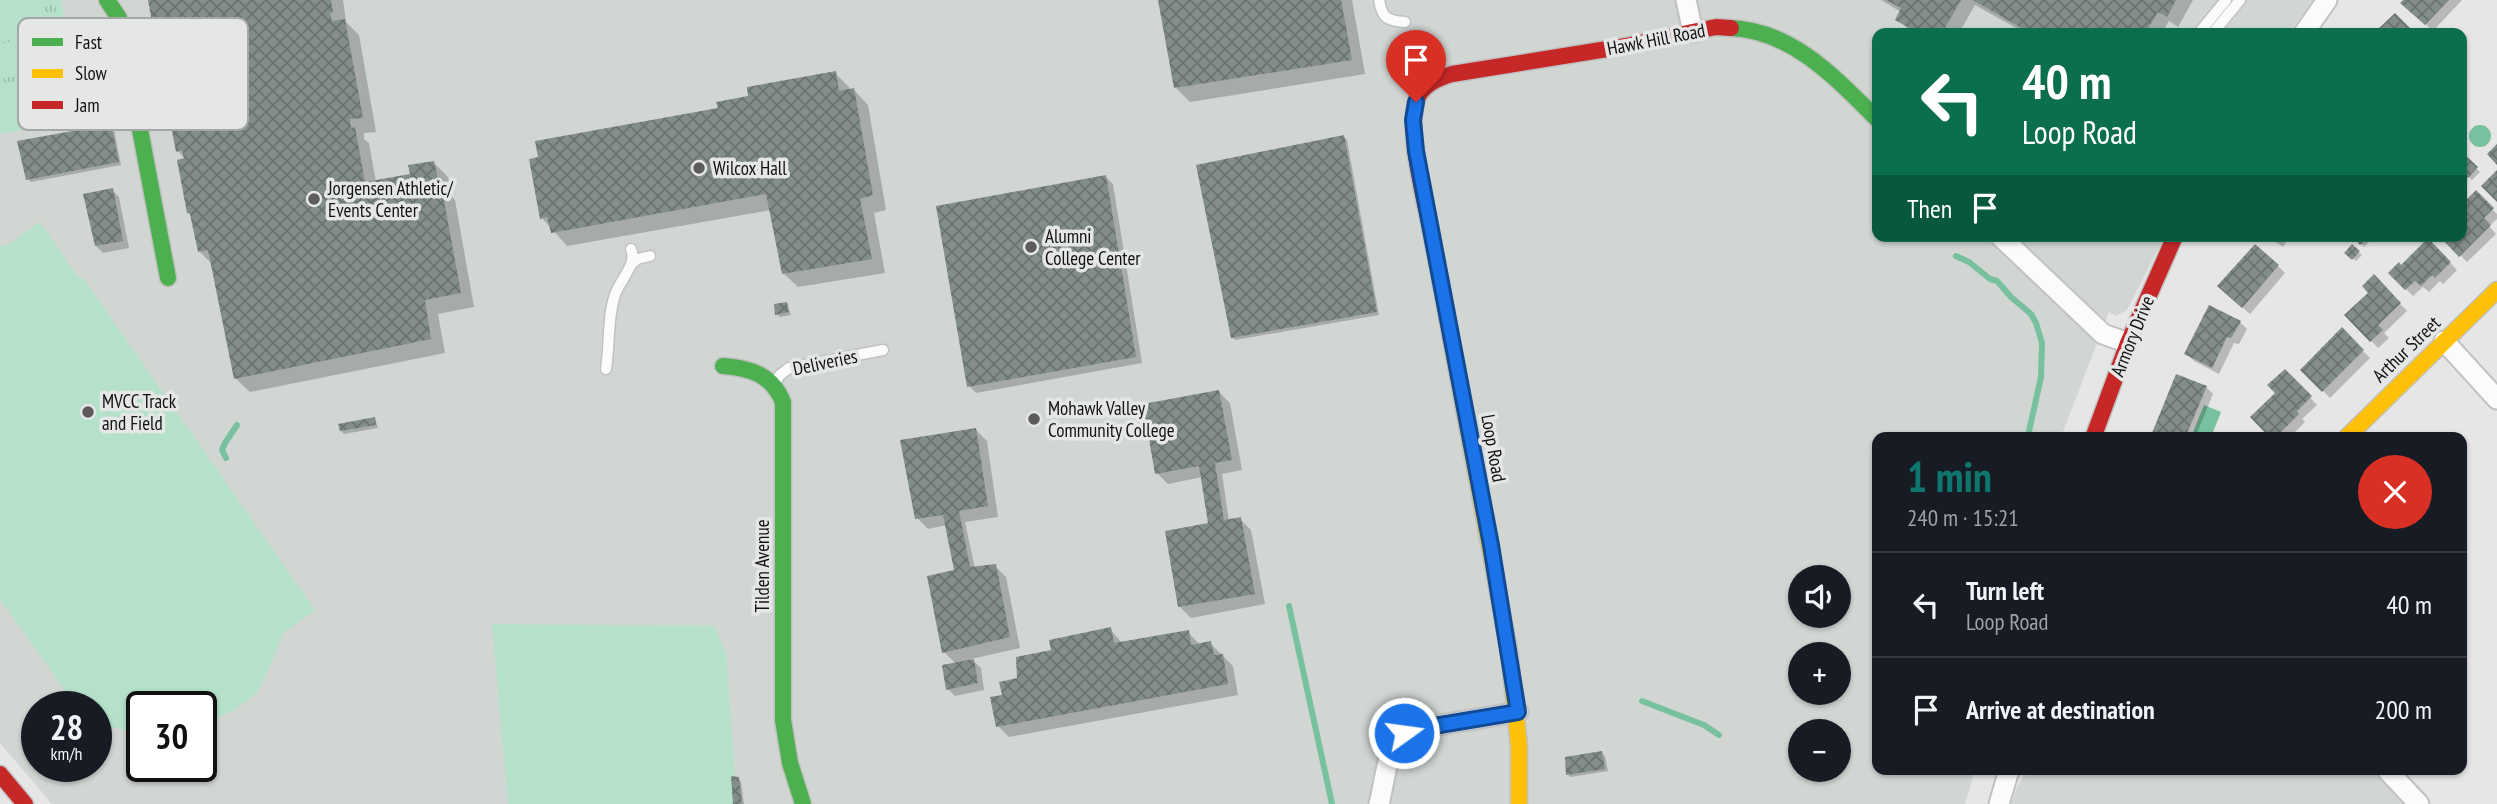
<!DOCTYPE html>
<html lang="en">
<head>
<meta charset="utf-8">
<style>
	:root { --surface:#171b24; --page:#242831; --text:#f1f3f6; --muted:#9ea1a6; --line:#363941; --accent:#0f766e }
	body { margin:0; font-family:"PT Sans Narrow",sans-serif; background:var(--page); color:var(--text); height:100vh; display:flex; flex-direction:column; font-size:26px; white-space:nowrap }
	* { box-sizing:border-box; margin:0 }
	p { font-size:23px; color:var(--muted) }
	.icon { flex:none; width:38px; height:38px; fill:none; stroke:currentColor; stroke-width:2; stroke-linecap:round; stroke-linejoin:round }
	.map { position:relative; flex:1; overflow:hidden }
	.side { position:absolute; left:1872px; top:432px; width:595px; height:343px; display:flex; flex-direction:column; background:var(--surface); border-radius:14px; box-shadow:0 2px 5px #0004 }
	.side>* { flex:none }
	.hud { position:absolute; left:1872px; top:28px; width:595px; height:214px; border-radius:14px; box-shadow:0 2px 5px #0004; background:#0b6e4f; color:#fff; overflow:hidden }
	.tools { position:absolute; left:1788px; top:565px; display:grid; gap:14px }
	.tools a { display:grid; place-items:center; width:63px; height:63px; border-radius:50%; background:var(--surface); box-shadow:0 2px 5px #0004; font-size:35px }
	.speed { position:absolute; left:21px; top:691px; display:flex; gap:14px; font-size:35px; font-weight:700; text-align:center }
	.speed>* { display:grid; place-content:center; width:91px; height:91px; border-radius:50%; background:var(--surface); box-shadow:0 2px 5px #0004; line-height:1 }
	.speed small { font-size:18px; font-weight:400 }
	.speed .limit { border:4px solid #111; border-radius:10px; background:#fff; color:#111 }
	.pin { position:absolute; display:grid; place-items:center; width:60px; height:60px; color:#fff; margin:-72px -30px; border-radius:50% 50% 50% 0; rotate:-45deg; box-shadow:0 0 7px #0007 }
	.pin .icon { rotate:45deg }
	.me { position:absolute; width:77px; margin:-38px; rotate:76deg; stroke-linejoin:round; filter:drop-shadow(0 0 5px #0008) }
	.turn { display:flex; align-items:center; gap:24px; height:147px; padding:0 35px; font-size:32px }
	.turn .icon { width:91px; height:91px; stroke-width:2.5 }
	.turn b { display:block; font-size:49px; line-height:60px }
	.then { display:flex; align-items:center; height:66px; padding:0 35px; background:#0003; gap:14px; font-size:26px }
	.round { display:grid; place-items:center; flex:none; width:74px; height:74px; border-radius:37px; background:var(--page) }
	.headline { display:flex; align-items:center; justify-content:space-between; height:119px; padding:0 35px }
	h1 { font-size:42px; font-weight:700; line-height:52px; color:var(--accent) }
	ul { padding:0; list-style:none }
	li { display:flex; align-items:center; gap:21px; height:105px; padding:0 35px; border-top:2px solid var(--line) }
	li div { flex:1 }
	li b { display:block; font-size:26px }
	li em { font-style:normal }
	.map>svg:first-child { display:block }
</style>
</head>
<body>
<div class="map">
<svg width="2497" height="804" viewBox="0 0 2497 804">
	<defs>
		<pattern id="park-tufts" width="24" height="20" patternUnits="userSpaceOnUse" patternTransform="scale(1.75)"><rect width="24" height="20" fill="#b5e1ca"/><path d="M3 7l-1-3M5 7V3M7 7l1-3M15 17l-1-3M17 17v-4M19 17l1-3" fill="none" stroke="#9bc0ac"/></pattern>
		<pattern id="building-cross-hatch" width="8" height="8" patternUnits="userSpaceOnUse" patternTransform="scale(1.75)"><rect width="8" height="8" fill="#838e89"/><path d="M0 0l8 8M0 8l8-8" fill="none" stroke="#6a736f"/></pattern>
	</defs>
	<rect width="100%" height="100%" fill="#e5e6e5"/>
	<path fill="#d1d6d3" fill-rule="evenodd" d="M0 0H2313L2289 33H1878V236H2165L2127 310 2116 316 2109 312 2061 437 1878 438V770H1975L1965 804H52L0 743ZM1801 578H1839V616H1801ZM1801 654H1839V693H1801ZM37 707H96V766H37ZM142 707H201V766H142ZM1801 732H1839V770H1801Z
		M2028 770H2371L2404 804H2011L2018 785Z"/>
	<path fill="url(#park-tufts)" d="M0 0H61L83 118 0 134Z"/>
	<path fill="#b5e1ca" d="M0 0H42L47 22 0 32Z
		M49 34 55 68 0 79V44Z
		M57 80 64 113 0 126V91Z
		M40 222 77 276 83 278 315 610 282 634 273 660 257 693 234 710 201 726V707H142V734L111 727 96 718V707H77L0 599V246H6Z
		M492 624 714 626 726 653 737 804H508Z"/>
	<path fill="#78c19f" d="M2469 136a11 11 0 1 1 22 0a11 11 0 1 1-22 0Z
		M2204 405 2221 412 2211 437H2195L2192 435Z"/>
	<path fill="#0003" d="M150 0H343L346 22 359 35 376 132 364 133V139L369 143 376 182 412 176 434 163 448 177 452 197 455 200 474 307 438 314 445 353 250 392 235 378 213 265 199 251 186 160 178 151 166 52 157 44Z
		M1159 0H1352L1365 74 1190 102 1175 87Z
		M1881 0H2193L2178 27 2169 21 2162 33H2025L1975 5 1959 33H1913L1897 19 1901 12Z
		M2406 0H2462L2433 31 2410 10Z
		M2395 16 2413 33 2378 31Z
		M835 73 849 87 850 91 854 90 868 105 886 210 874 213 885 273 798 287 783 273 771 210 567 246 542 218 720 110 750 97Z
		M111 126 114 129 121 165 31 182 28 179Z
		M1344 137 1347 140 1379 315 1235 340 1232 337Z
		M2462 155 2480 172 2472 180 2462 170Z
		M1106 177 1113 184 1142 363 976 393 969 386Z
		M112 190 119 197 129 248 103 253 96 246Z
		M2476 193 2497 214V219L2489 226 2496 234 2467 262 2441 236H2462Z
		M2267 236H2290L2283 247Z
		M2354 236H2365L2370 241 2364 247Z
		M2428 240 2457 270 2443 284 2440 281 2429 292 2423 287 2413 296 2390 273 2401 267Z
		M2352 247 2362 255 2356 261 2347 253Z
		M2278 266 2285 273 2250 314 2226 293Z
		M2374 277 2407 311 2384 333 2389 338 2378 348 2347 315 2370 293Z
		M787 304 791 315 780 317 777 314Z
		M2240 322 2247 329 2239 344 2234 343 2219 374 2194 361 2187 354Z
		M2342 330 2370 358 2330 398 2303 370Z
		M2285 371 2317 405 2302 419 2305 422 2289 438H2272L2277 393Z
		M2206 387 2213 394 2195 438H2152Z
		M1219 392 1230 403 1242 470 1222 474 1229 521 1240 519 1251 530 1265 604 1191 618 1180 607 1212 524 1202 477 1168 484 1157 473Z
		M375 418 378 428 344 434 341 431Z
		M976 430 987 441 998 517 965 522 975 569 995 566 1006 577 1020 648 971 659 981 668 984 690 955 696 948 689 956 664 944 652 959 572 947 525 928 529 917 518Z
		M1110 629 1122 643 1188 632 1200 645 1210 643 1233 666 1238 695 1009 737 998 726 1004 696 1019 679 1053 652Z
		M1602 753 1605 756 1608 771 1570 777 1567 774Z
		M738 779 741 782 744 804H735Z"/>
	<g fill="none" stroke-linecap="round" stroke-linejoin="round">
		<path stroke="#78c19f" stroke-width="6" d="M1956 256 1969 262 1990 279 1997 281 2011 297 2031 314 2036 323 2042 343 2041 377 2028 436
			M226 458 222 450 225 443 237 425
			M1289 606 1332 804
			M1642 701 1704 725 1719 735"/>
	</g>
	<path fill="url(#building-cross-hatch)" d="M148 0H331L333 12 330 13 332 21 345 19 363 118 350 119 351 128 355 127 365 182 410 174 408 165 434 161 439 184H441L461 293 425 300 431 339 234 379 208 250 198 252 190 214 187 213 177 160 184 158 182 150 176 152 157 52 164 51 162 43 156 44Z
		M1158 0H1341L1352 60 1174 88Z
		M1886 0H1961L1942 33H1918L1895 20 1901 8Z
		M1973 0H2176L2167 17 2158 12 2145 33H2030Z
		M2403 0H2449L2425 25 2400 3Z
		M2395 13 2415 33 2376 31Z
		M836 71 839 91 854 88 873 195 860 199 872 259 782 274 766 194 551 233 547 217 540 219 529 159 538 157 535 141 718 108 716 102 748 96 747 87Z
		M111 124 119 162 26 180 17 141Z
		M1344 135 1377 312 1231 338 1196 165Z
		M2497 144V165L2487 154Z
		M2462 152 2478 167 2468 178 2462 172Z
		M2497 170V202L2481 186Z
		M1106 175 1136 357 967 387 936 206Z
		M113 188 123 241 95 246 83 194Z
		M2476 190 2494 208 2484 218 2491 225 2459 257 2439 236H2462V213L2466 209 2462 204Z
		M2352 236H2370L2360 245Z
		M2428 238 2451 262 2435 278 2432 275 2421 286 2415 281 2405 290 2388 273 2399 262 2401 265Z
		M2255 244 2279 265 2242 308 2217 286Z
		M2352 244 2360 251 2352 260 2344 253Z
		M2374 274 2401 303 2378 325 2383 330 2370 342 2344 315 2368 293 2362 286Z
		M787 302 789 312 775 315 774 304Z
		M2209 305 2241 321 2231 338 2227 337 2212 368 2184 354Z
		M2342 327 2364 350 2322 392 2300 370Z
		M2285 369 2312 396 2297 411 2299 414 2275 438H2270L2250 417 2275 393 2267 385Z
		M2176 374 2207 386 2185 438H2150Z
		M1219 390 1232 460 1215 463 1224 520 1241 517 1255 594 1178 607 1165 531 1208 523 1199 466 1155 474 1143 404Z
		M375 417 376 425 340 431 338 424Z
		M976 428 988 506 959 511 970 567 996 564 1010 637 942 653 927 576 954 570 943 515 915 519 900 440Z
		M1111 627 1114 643 1189 630 1191 645 1211 641 1214 655 1223 654 1228 684 996 727 990 697 1002 695 999 682 1017 678 1016 657 1051 650 1049 640Z
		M974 659 978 683 946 690 942 665Z
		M1602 751 1605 769 1566 775 1565 757Z
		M731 776 739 777 742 804H733Z"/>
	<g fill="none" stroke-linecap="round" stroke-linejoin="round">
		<g stroke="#c0c1c0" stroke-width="13">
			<path id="lane" d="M1379 0C1382 18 1387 21 1405 22
				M2199 33 2226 0
				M2213 33 2240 0
				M632 264 637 259 650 256
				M606 369C610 345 607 318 615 295 619 281 638 264 631 249
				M774 384 780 375 789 368 883 350"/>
		</g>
		<g stroke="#c0c1c0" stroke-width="23">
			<path id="street" d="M1686 0 1693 32
				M2304 33 2327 0
				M2000 236 2103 334 2128 343
				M2444 341 2497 399
				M2387 770 2419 804
				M1379 804C1386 779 1385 744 1410 730L1518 712
				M1999 804 2009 770"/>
		</g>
		<g stroke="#c0c1c0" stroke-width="19">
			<path id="fast" d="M107 0 119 18 168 278
				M1731 28C1794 31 1836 79 1878 120
				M723 366C751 368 772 375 783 402V720L790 763 803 804"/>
		</g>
		<g stroke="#c0c1c0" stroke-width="19">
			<path id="slow" d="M1433 241 1509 651 1519 746V804
				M2346 438 2497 290"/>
		</g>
		<g stroke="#c0c1c0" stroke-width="19">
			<path id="jam" d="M1433 241C1427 208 1402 121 1420 93 1428 82 1440 78 1452 74L1626 46 1716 27 1731 28
				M2093 438 2128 343 2175 236
				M0 774 25 804"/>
		</g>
		<use href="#lane" stroke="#fbfbfb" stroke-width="10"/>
		<use href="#street" stroke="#fbfbfb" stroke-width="19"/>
		<use href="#fast" stroke="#4caf50" stroke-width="16"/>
		<use href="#slow" stroke="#ffc107" stroke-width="16"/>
		<use href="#jam" stroke="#c62828" stroke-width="16"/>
	</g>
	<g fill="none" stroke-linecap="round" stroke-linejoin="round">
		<g stroke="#114b97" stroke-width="18">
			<path id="route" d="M1404 733 1410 730 1518 712 1491 545 1416 151 1413 120 1416 102"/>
		</g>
		<use href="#route" stroke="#1a73e8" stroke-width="12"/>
	</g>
	<g fill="#5b5c5b" stroke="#e4e7e5" stroke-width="2.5">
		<circle cx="699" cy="168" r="7"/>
		<circle cx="314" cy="199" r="7"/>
		<circle cx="1031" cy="247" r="7"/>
		<circle cx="88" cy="412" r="7"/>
		<circle cx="1034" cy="419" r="7"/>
	</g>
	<g text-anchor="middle" stroke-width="7" stroke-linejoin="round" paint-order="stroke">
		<g font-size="19" fill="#111211" stroke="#e4e7e5">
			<text transform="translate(1656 39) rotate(-11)" y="7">Hawk Hill Road</text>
			<text transform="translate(2132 336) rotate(-68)" y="7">Armory Drive</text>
			<text transform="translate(2406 349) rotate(-44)" y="7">Arthur Street</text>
			<text transform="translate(825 362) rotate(-12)" y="7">Deliveries</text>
			<text transform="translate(1494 448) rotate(80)" y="7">Loop Road</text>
			<text transform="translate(762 566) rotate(-90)" y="7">Tilden Avenue</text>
		</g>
		<g font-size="19" fill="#111211" stroke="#e4e7e5" text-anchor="start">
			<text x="713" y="175">Wilcox Hall</text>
			<text x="328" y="195">Jorgensen Athletic/<tspan x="328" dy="22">Events Center</tspan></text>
			<text x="1045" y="243">Alumni<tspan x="1045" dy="22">College Center</tspan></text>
			<text x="102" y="408">MVCC Track<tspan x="102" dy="22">and Field</tspan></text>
			<text x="1048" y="415">Mohawk Valley<tspan x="1048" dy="22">Community College</tspan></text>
		</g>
	</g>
	<rect x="18" y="18" width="230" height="112" rx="10" fill="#e4e7e5" stroke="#a5a7a5" stroke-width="2"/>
	<rect x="32" y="38" width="31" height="8" fill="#4caf50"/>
	<rect x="32" y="69" width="31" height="9" fill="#ffc107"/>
	<rect x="32" y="101" width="31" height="8" fill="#c62828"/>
	<g font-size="19" fill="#111211">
		<text x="75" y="49">Fast</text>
		<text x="75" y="80">Slow</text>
		<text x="75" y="112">Jam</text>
	</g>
</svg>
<div class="tools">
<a><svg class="icon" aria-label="sound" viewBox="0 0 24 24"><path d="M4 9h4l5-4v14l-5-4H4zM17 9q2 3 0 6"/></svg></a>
<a>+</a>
<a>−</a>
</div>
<div class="speed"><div>28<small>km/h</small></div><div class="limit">30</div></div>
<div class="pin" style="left:1416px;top:102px;background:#d93025"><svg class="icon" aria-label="arrive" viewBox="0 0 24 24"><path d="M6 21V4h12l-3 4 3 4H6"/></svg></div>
<svg class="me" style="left:1404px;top:733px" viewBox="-20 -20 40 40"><circle r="17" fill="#1a73e8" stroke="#fff" stroke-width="3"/><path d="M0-11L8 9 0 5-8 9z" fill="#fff"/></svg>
<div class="hud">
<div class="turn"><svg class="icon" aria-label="left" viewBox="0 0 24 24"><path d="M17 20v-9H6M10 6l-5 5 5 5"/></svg><div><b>40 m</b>Loop Road</div></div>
<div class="then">Then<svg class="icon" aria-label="arrive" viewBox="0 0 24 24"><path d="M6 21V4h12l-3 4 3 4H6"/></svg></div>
</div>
<section class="side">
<div class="headline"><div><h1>1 min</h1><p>240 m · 15:21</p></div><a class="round" style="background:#d93025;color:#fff"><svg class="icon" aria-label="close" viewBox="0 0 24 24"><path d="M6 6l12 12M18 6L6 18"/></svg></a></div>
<ul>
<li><svg class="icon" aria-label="left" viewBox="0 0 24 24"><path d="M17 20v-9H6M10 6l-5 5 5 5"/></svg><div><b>Turn left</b><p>Loop Road</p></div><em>40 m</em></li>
<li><svg class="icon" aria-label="arrive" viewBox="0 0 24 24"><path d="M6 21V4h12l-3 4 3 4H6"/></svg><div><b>Arrive at destination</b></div><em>200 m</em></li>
</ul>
</section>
</div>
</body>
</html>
